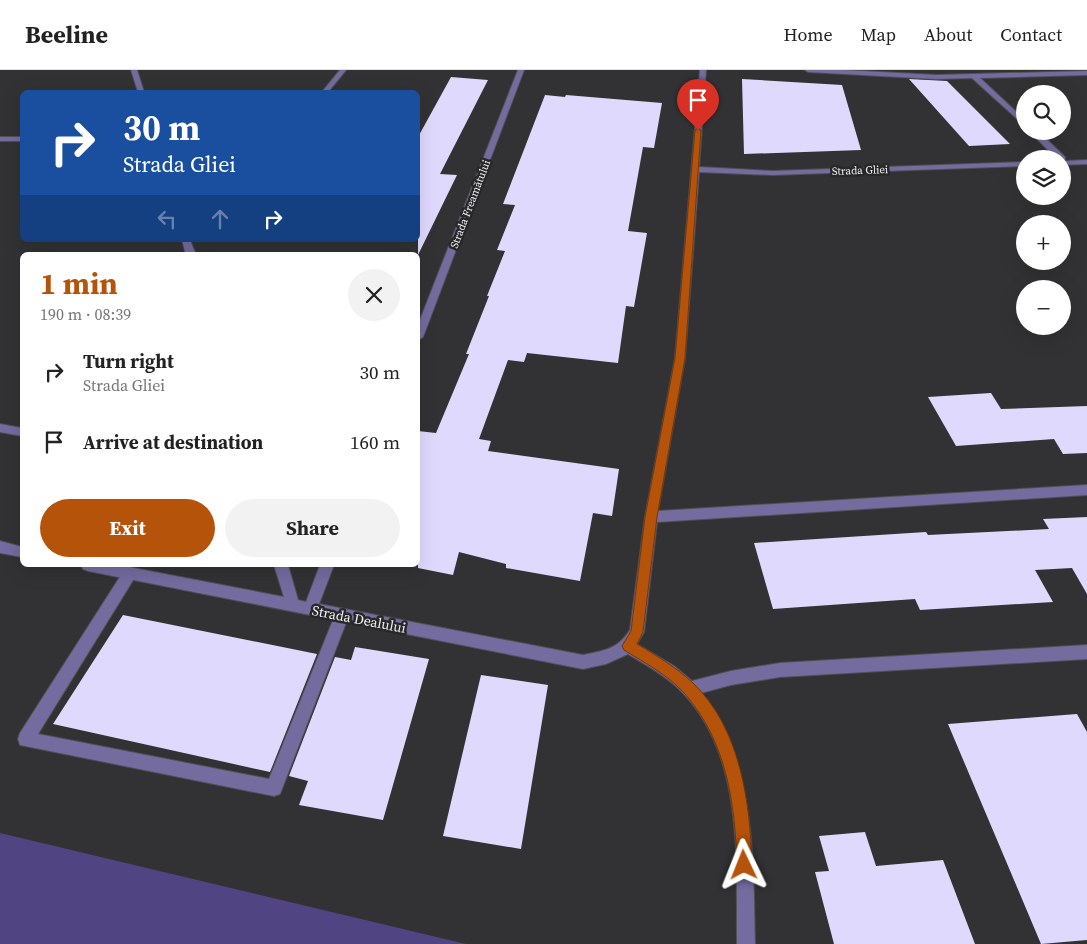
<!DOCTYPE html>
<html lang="en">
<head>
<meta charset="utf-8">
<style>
	:root { --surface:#fff; --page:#f2f2f2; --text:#222; --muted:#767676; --line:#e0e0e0; --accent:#b45309 }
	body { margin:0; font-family:"Source Serif 4",serif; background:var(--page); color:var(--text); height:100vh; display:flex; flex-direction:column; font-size:19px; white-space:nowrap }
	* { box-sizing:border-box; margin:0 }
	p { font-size:16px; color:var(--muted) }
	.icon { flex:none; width:28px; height:28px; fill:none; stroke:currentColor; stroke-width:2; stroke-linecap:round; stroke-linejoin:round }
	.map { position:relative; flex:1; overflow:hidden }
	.drawer { position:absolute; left:20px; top:182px; width:400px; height:315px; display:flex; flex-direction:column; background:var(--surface); border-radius:8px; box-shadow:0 5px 20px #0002 }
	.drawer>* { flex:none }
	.banner { position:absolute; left:20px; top:20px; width:400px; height:152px; border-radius:8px; box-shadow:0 5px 20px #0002; background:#1a4fa0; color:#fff; overflow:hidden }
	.fabs { position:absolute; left:1016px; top:15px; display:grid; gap:10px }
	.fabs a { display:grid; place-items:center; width:55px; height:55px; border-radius:50%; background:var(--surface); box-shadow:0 5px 20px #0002; font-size:25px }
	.pin { position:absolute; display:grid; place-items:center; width:42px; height:42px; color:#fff; margin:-51px -21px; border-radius:50% 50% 50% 0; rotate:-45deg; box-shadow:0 0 5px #0007 }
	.pin .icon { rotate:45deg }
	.me { position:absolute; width:55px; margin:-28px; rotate:358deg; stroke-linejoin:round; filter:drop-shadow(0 0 4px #0008) }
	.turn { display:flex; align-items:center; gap:18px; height:105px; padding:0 20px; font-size:22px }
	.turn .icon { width:65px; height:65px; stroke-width:2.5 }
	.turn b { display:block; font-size:35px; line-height:42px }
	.lanes { display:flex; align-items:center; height:48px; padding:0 20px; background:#0003; justify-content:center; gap:25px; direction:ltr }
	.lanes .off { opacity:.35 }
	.round { display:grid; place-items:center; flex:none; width:52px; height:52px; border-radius:26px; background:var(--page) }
	.headline { display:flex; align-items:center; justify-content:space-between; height:85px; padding:0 20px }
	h1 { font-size:30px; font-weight:700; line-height:38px; color:var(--accent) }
	.cta { display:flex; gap:10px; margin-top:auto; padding:10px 20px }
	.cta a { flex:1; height:58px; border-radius:30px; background:var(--accent); color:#fff; font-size:20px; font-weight:700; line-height:58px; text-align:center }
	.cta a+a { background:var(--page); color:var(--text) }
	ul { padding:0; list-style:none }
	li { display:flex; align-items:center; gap:15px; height:70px; padding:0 20px }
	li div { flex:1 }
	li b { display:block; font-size:19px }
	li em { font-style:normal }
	header { display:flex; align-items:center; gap:30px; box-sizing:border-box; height:70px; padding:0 25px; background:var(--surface); border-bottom:1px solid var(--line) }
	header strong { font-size:24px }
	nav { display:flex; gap:28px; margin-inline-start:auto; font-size:18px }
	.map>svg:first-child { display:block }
</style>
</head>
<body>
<header>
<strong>Beeline</strong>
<nav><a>Home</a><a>Map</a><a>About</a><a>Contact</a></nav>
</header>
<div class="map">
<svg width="1087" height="874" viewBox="0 0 1087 874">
	<rect width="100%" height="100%" fill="#323234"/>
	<path fill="#514482" d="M0 763 466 874H0Z"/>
	<path fill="#dfdafd" d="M451 7 488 10 440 104 457 105 418 185V67Z
		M742 9 842 15 861 80 744 84Z
		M909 9 947 11 1010 74 969 76Z
		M545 25 565 27 566 25 662 33 654 78 643 77 628 161 647 163 634 237 626 236 618 293 527 283 524 292 508 290 479 369 491 371 488 381 619 399 612 446 593 443 580 511 506 498V494L459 482 453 505 418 498V361L436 363 469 284H466L489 226H487L505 181 497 180 515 135 503 134Z
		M991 323 1001 339 1087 336V383L1063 384 1054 369 956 376 928 327Z
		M1087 447V524L1072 498 1035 500 1053 532 920 540 915 529 773 539 754 473 926 462 928 465 1049 459 1043 449Z
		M123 545 317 584 270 702 53 654Z
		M355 577 429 589 383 750 299 735 308 711 289 706 335 587 351 590Z
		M481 605 548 615 521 779 443 766Z
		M1077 644 1087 662V870L1041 874 948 654Z
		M865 762 876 796 943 790 975 874H834L815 802 829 801 819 766Z"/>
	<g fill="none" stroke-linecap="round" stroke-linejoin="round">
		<g stroke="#505052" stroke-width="2">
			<path id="service" d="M130 497 135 499 137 503 135 507 38 664 269 709 335 545 337 541 342 539 347 541 349 545 280 724 274 726 20 675 18 669 20 663 125 499Z"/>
		</g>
		<g stroke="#505052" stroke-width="2">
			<path id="minor" d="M131 0H137L144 22H138Z
				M340 0H346L328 22H322Z
				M518 0H524L423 267 418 270V255Z
				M700 0H706L699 97 773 101 1025 92V96L773 105 699 102 685 288 658 441 1087 415V425L657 452 644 562 637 574 674 596 692 611 731 601 780 593 1087 575V589L780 607 731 615 701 623C756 696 753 787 755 874H737C736 789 745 682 678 618 663 604 645 594 628 584L606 594 583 599 88 501 83 499 81 495H118L284 527 274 495H288L298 530 306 532 320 495H334L319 534 583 585C604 581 618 579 630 560L645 447 675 288Z
				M805 0H844L936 5 1087 1V5L980 8 1025 50V56L972 8 936 9 808 2Z
				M1029 61H1038L1065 87V91L1087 90V94L1062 95V89H1057Z
				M0 67H22V71H0Z
				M182 170H190L196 185H186Z
				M0 354 22 358V366L0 362Z
				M0 471 22 477V487L0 483Z"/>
		</g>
		<use href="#service" fill="#746b9f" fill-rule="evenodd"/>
		<use href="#minor" fill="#746b9f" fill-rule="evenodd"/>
	</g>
	<path fill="#b45309" stroke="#753606" d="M698 58 701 60 685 288 657 447 643 562 637 574C657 586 676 597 693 613 741 659 750 733 752 795L750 801 744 803 739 801 737 795C735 734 727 672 685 624 668 605 645 593 624 580L622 576 631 561 645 447 675 288 695 60Z"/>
	<g text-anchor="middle" stroke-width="5" stroke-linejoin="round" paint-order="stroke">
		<g font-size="11" fill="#efeff0" stroke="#28282a">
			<text transform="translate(860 100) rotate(-2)" y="4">Strada Gliei</text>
			<text transform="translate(470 134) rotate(-69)" y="4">Strada Freamătului</text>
		</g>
		<g font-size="14" fill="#efeff0" stroke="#28282a">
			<text transform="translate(359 549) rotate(11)" y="5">Strada Dealului</text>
		</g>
	</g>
</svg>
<div class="fabs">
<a><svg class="icon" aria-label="search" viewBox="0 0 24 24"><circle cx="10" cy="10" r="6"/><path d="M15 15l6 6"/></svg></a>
<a><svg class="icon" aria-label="layers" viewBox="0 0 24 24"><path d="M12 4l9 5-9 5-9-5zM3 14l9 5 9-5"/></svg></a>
<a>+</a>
<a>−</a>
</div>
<div class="pin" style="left:698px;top:60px;background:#d93025"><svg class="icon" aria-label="arrive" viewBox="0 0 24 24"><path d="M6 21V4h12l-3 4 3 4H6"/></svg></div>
<svg class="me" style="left:744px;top:795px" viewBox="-20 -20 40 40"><path d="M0-17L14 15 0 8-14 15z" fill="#b45309" stroke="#fff" stroke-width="4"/></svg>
<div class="banner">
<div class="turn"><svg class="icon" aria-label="right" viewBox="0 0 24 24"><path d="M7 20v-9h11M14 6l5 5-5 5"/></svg><div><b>30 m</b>Strada Gliei</div></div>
<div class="lanes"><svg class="icon off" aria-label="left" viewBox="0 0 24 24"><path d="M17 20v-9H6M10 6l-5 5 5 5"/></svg><svg class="icon off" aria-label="ahead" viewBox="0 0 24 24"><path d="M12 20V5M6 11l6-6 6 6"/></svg><svg class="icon" aria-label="right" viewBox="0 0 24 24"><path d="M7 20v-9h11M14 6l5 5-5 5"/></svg></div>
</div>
<section class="drawer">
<div class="headline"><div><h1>1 min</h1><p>190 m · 08:39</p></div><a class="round"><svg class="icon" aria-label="close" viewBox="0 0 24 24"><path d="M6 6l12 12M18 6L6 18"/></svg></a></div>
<ul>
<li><svg class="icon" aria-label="right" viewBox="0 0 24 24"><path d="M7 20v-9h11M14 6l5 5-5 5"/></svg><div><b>Turn right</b><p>Strada Gliei</p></div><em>30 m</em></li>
<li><svg class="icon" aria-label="arrive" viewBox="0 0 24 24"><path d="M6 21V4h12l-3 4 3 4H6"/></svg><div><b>Arrive at destination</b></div><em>160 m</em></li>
</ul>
<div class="cta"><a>Exit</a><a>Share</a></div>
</section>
</div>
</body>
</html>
